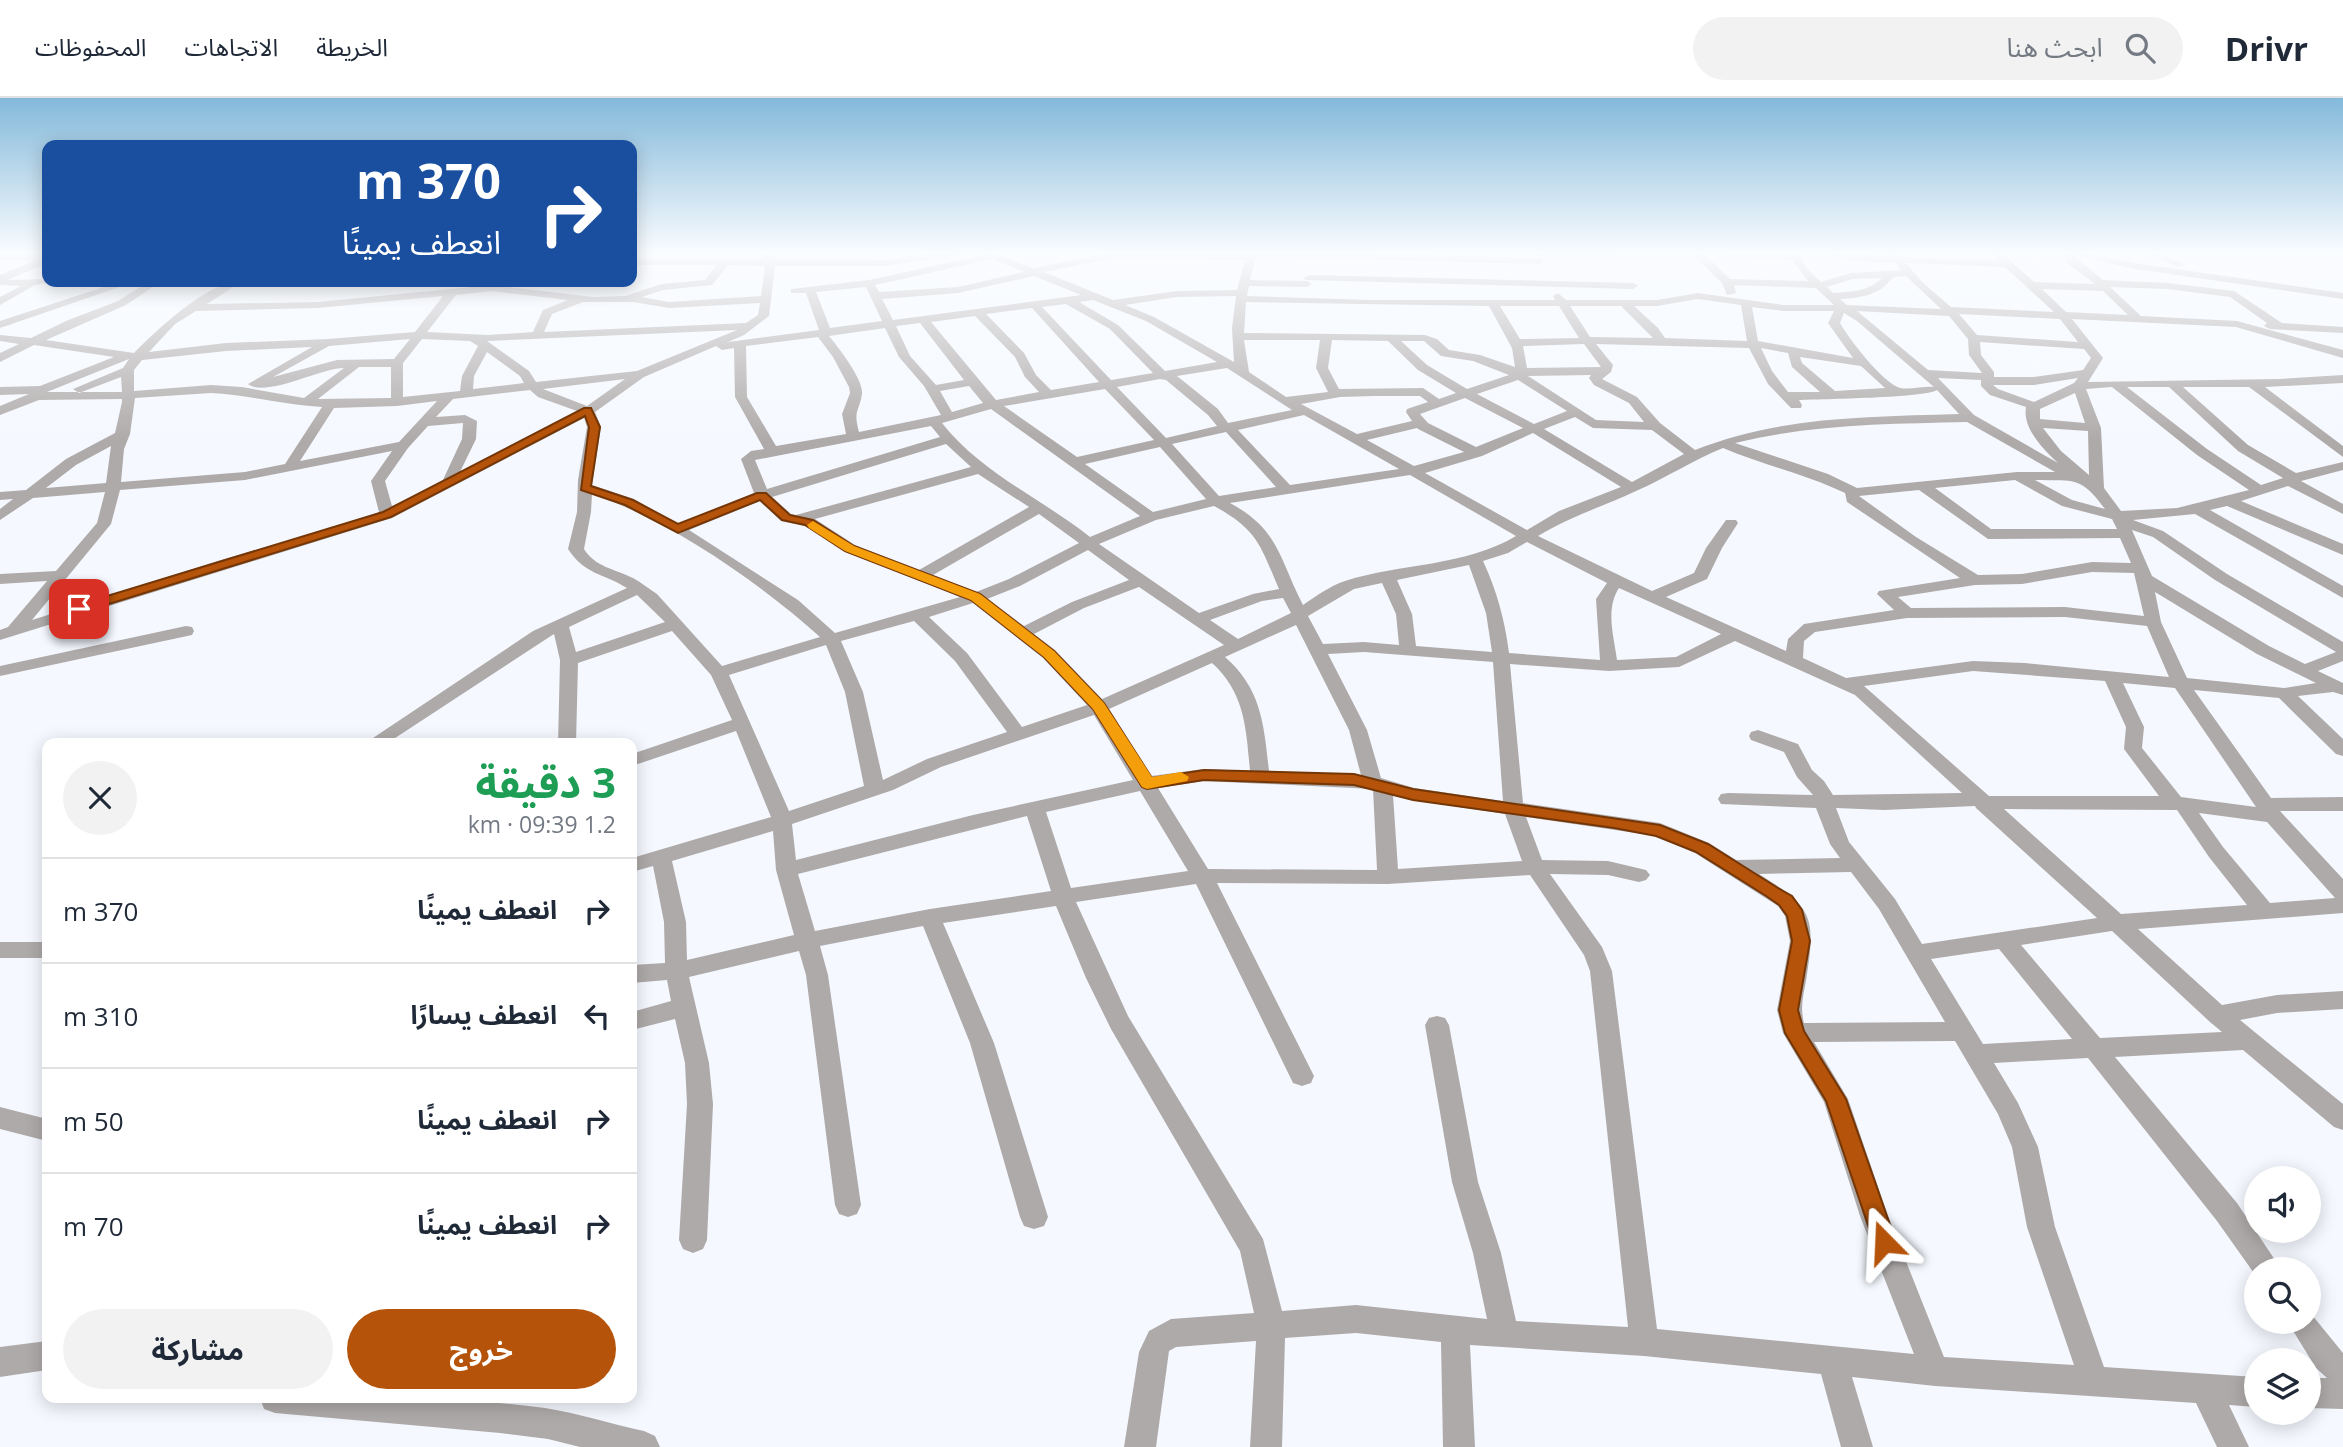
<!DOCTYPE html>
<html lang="ar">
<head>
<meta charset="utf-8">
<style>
	:root { --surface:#fff; --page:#f2f2f3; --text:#1f2937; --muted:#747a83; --line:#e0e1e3; --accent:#b45309 }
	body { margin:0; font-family:"Open Sans","Noto Sans Arabic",sans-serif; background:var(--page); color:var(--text); direction:rtl; height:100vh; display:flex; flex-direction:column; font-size:26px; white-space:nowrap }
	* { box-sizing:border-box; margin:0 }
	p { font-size:23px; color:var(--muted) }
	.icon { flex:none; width:38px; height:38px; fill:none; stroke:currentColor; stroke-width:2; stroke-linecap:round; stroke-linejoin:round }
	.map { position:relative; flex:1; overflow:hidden; direction:ltr }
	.sheet { position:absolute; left:42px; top:640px; width:595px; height:665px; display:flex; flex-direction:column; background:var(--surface); border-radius:14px; box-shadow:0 4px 18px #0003; direction:rtl }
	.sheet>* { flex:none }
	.guide { position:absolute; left:42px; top:42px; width:595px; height:147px; border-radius:14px; box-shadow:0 4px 18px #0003; direction:rtl; background:#1a4fa0; color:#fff; overflow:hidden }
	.fabs { position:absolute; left:2244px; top:1068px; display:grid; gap:14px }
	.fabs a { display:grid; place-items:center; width:77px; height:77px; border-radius:50%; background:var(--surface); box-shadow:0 4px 18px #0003; font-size:35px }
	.pin { position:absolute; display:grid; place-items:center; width:60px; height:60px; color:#fff; margin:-30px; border-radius:14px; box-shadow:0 4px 10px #0006 }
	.me { position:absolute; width:77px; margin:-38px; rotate:339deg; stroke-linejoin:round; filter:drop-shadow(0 0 5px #0008) }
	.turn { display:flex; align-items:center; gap:24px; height:147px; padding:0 21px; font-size:32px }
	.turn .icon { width:91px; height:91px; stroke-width:2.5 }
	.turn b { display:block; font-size:49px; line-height:60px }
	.round { display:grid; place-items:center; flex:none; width:74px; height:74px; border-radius:37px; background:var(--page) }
	.headline { display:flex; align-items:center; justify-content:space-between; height:119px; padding:0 21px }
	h1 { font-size:42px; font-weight:700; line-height:52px; color:#1e9e55 }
	.button { display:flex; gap:14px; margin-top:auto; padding:14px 21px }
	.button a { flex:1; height:80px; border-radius:42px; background:var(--accent); color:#fff; font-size:28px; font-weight:700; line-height:80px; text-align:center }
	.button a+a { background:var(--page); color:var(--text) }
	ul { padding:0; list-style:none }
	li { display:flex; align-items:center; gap:21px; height:105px; padding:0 21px; border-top:2px solid var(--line) }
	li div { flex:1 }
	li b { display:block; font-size:26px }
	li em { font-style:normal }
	header { display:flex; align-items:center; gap:42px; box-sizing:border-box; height:98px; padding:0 35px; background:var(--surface); border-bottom:2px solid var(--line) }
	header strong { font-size:33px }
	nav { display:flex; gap:38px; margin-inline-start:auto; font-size:24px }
	.search { width:490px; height:63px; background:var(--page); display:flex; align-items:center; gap:18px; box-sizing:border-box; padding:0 24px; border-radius:38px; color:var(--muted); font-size:26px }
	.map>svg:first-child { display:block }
</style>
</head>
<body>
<header>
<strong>Drivr</strong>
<div class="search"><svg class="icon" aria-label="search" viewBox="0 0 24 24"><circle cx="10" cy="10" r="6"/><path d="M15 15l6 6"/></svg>ابحث هنا</div>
<nav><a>الخريطة</a><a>الاتجاهات</a><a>المحفوظات</a></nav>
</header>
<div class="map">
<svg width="2343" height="1349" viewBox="0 0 2343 1349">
	<rect width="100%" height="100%" fill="#f5f9ff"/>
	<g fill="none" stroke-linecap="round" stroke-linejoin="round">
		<path fill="#afaaaa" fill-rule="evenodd" d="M762 154H772L774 161 885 162 941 154H965L960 157 885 168H775L769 218 744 237 728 244 819 232 806 195H791V191L869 182 983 157 979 154H992L1033 170 1115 154H1329L1539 160 1544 163 1539 166 1256 158 1250 182 1307 183 1312 186 1307 189 1249 188 1247 198 1370 202H1555L1553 198 1558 195 1566 202H1657L1698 195 1783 207H1834L1816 190 1734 187 1736 195 1727 197 1722 185 1693 157 1536 158 1532 154 1797 156 1810 154 1802 162 1808 172 1821 184 1851 175 1901 172 1895 165 1853 163 1819 154 1889 158 1886 154H1896L1900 159 1998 162 1990 154H2001L2034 184 2095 186 2066 164 2061 154H2086L2135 165 2343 195V201L2135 171 2073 157 2103 182 2168 185 2234 193 2282 225 2343 229V235L2270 231 2264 228 2267 225 2230 199 2168 191 2110 189 2141 218 2237 223 2343 252V260L2236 229 2072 221 2103 260 2088 284 2279 281 2343 277V285L2265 289 2343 348V359L2249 289H2183L2248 347 2296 375 2343 364V372L2301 383 2343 406V416L2288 388 2241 403 2343 446V457L2227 408 2210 412 2343 488V500L2195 416 2133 422 2163 433 2227 476 2343 544V563L2318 573 2343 585V597L2333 594 2298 598 2343 641V658L2336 656 2279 600 2194 592 2271 700 2343 699V713H2280L2343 781V815L2138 831 2222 907 2277 897 2343 893V911L2277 915 2240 922 2343 1006V1032L2334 1029 2243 952 2115 959 2237 1105 2281 1171H2256V1178L2217 1123 2088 960 1994 965 2018 1005 2038 1049 2055 1129 2104 1269 2256 1279V1309L2229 1307 2249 1349H2217L2196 1305 1935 1288 1852 1279 1873 1349H1841L1821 1276 1644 1258 1470 1247 1475 1349H1443L1441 1244 1356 1235 1285 1240 1282 1349H1250L1256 1243 1176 1249 1169 1253 1156 1349H1124L1139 1254 1149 1233 1171 1221 1254 1215 1240 1153 1111 931 1086 880 1056 808 943 825 994 945 1048 1119 1044 1128 1034 1131 1024 1128 1020 1119 970 945 923 828 820 848 828 877 861 1107 857 1116 848 1119 839 1116 835 1107 806 877 799 853 689 879 709 965 713 1006 707 1142 703 1151 693 1155 683 1151 679 1142 687 1006 685 965 675 921 632 932V914L671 903 667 882 632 885V867L665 865 664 824 653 768 632 774V760L771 719 736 633 632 668V656L732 622 711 577 672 533 578 565 576 646H558L560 562 554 536 386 646H364L533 533 627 490C603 475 585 477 568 451L577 414 578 382 587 329 584 320 392 420 0 542V532L8 529 47 483 0 486V476L56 473 97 425 105 394 33 400 0 422V411L13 401 0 402V394L26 392 66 361 115 335 122 304V301L39 302 0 317V308L29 296 0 297V289L40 288 114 259 34 247 0 264V255L19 246 0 243V237L31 240 66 223 118 203 148 184H160L126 207 46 242 134 255C157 232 209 182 241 184L207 206 318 204 492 187 593 199 626 198 661 186 705 182 717 167H632V161H764ZM1704 156 1792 162 1808 183 1730 181ZM1115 160 1244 162H1245L1237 192 1177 193 1113 202 1044 174ZM992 161 1024 174 958 189 879 194 875 187ZM1906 165 2005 169 2054 214 1951 209 1922 184ZM728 167 765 168 761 198 669 204 642 199 663 192 712 187ZM1034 178 1081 197 893 222 882 201 958 195ZM1906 178 1941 211 1847 207 1840 201C1861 200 1880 197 1893 179ZM1882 180C1868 193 1852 194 1833 195L1827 189 1852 181ZM866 189 882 223 830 230 816 194ZM2042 191 2103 193 2128 217 2066 214ZM492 193 568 202 543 212 533 234 488 237 427 234 456 197ZM443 198 415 234 328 241 226 245 149 254 175 226 196 213 318 210ZM1236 198 1232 230 1234 264 1154 219 1125 207 1177 199ZM1698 201 1741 207 1747 243 1665 240 1658 230 1634 208H1657ZM1093 202 1146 223 1217 264 1165 273 1118 227 1079 204ZM583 204H633L669 210 760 205 758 217 746 225 544 234 552 216ZM1246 204 1489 208 1512 250 1515 269 1480 257 1449 252 1437 241 1425 237 1244 235ZM1066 206 1110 231 1153 275 1111 282 1042 209ZM1500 208H1559L1579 240 1520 241ZM1570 208H1621L1653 240 1590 239ZM1752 209 1783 213H1834L1828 225 1853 260 1758 243ZM1032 210 1099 284 1051 292 1036 277 1024 255 986 216ZM1857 213 1949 218 1968 241 1969 257 1982 275 1928 272ZM1844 215 1857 223 1934 289C1924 288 1910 292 1900 290 1883 285 1849 241 1840 225ZM1959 216 2060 221 2078 244 1977 237ZM975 218 1015 259 1025 279 1039 294 996 302 931 224ZM920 225 964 282 936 287 910 258 896 228ZM885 230 899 259 924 288 941 317 859 334C853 311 859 315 862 296 864 282 838 249 829 238ZM737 232 637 273 536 284 529 273 487 243ZM818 239 833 259 849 289 850 295 842 316 846 336 776 348 747 299 746 248ZM410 241 394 261 337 262 273 279 329 248ZM422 241 470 243 478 248 462 278 460 293 403 299V265ZM1244 242H1320L1316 270 1328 294 1286 299 1249 274ZM1332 242 1388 243 1418 272 1456 295 1439 301 1423 290 1339 291 1328 270ZM1401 243H1424L1441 258 1473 263 1509 277 1467 291 1427 267ZM1980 244 2084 251 2091 260 2083 272 2034 279H1994V274L1981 257ZM1584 246 1601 269 1527 270 1523 248ZM1596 246 1749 250 1768 286 1791 310H1801L1802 307 1799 302C1821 301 1925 300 1937 292L1959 316C1868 319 1780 318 1695 352L1660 325 1637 299 1602 281 1611 274 1613 267ZM716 248 722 252 734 250 735 299 764 351 751 353 741 361 754 395 678 426 634 401 592 387 601 329 595 314 644 279ZM312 249 248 286C265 300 321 270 344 270L304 300 242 289 211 287 134 293V272L142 262 226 253ZM1761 250 1788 255 1792 269 1820 294H1788L1772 273ZM487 254 520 278 524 285 473 291 474 278ZM1800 259 1861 268 1885 290 1835 293 1802 265ZM129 261 123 270 73 291 79 295 121 279 122 294H47ZM359 269H391V300L318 301ZM1227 270 1292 312 1228 325 1218 311 1177 278ZM1591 277 1589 280 1594 287 1629 305 1644 324 1596 322 1528 278ZM1938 280 1981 282V288L1990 297 2026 309C2022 330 2044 352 2058 365L1974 317ZM2078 280 2074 285 2034 304 1998 291 1993 287H2034ZM625 281 587 308 543 291ZM1160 281 1166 282 1208 317 1217 328 1166 340 1117 289ZM1518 282 1567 313 1534 326 1477 296ZM969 288 983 305 952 314 940 293ZM2112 289 2197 357 2249 392 2177 410 2121 413 2104 390 2101 330 2086 291ZM2127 289H2169L2238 353 2283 380 2261 387 2207 351ZM1105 291 1154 342 1077 359 1004 308ZM530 292 538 299 577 313 460 374 476 341 477 323 465 317 436 319 453 301ZM211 295C248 297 284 307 322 309L285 366 245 374 121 384 124 351 130 336 135 300ZM2075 295 2085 325 2040 321V311ZM1373 298H1420L1428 304 1407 311 1406 314 1412 323 1357 336 1301 306 1340 299ZM1465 300 1523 330 1476 349 1428 325 1420 316ZM437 303 399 344 300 363 334 310 397 308ZM991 311 1140 418 1090 439C1041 400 981 375 942 325ZM1304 317 1399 371 1290 387 1238 332ZM1575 319 1593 330 1652 332 1684 356 1632 384 1544 331ZM1967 324 2055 374H2017L1857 390 1828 376 1735 345C1812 326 1888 326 1967 324ZM463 325 462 341 442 384 392 408 385 383 408 350 428 328ZM931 328 940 339 767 391 755 362ZM1417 330 1418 331 1464 354 1414 368 1367 342ZM2043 330 2088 333 2089 377 2061 353ZM1226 334 1276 389 1219 398 1172 346ZM1533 335 1621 389 1559 413 1527 432 1425 375 1482 358ZM946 346 971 369 796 417 791 416 772 399ZM111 348 106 385 46 390 76 367ZM1160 349 1206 401 1153 414 1085 366ZM1723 350C1763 367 1805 376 1845 395L1847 404 1960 480 1879 493 1877 496 1894 512 1804 526 1788 541 1786 553 1666 499 1707 481 1722 450 1738 425 1736 422H1726L1706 450 1694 475 1652 493 1538 438C1571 418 1602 409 1636 393 1666 380 1693 362 1723 350ZM392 353 371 383 379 414 351 425 221 462 32 522 111 426 120 392 245 382ZM978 376 1029 409 919 472 855 447 815 421ZM1410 377 1516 438C1464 469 1401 465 1345 483 1330 488 1316 498 1303 507 1279 461 1280 432 1230 405ZM2015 382 2062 408 2112 421 2117 431H1991L1935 390ZM2035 382C2074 383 2080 377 2105 411L2072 402ZM1919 392 1988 441 2120 440 2131 465 2092 464 2022 476 1978 477 1916 439 1859 398ZM592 396C669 422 759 484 820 539L722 568 657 496C648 490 642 485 633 480 615 471 595 469 584 451L591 414ZM760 403 781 423 805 428 845 453 960 499 835 535 798 502 689 432ZM1214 408C1258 432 1260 447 1279 491L1253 496 1199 515 1099 446 1156 422ZM1039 416 1079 445 1009 481 976 494 933 477ZM2132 432 2153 439 2215 482 2336 554 2305 566 2269 548 2152 478ZM1527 444 1607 485 1596 501 1600 562 1509 555C1505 523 1497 493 1483 463L1508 455ZM1088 452 1129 482 1072 504 1024 528 987 501 1020 488ZM1469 467 1486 515 1492 554 1416 548 1412 516 1397 482ZM2092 474 2134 475 2144 518 2065 509 1911 510 1898 499 1975 487 2022 486ZM1382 485 1396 516 1399 547 1364 544 1323 546 1308 518 1354 491ZM1139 489 1224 547 1102 601 1055 552 1034 536 1084 510ZM1619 490 1721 536 1676 559 1617 562C1614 539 1605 511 1619 490ZM2155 494 2257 556 2316 585 2284 590 2187 580 2161 524ZM637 497 665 524 576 554 569 529ZM1283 500 1291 515 1238 541 1210 522 1262 503ZM973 505 1043 560 1087 607 1022 629 967 555 929 519ZM2065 519 2147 528 2169 579 2025 565 1973 563 1846 580 1803 560 1804 543 1815 534 1907 520ZM914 523 955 563 1007 634 927 661 883 682 863 594 841 543ZM1296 527 1349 632 1361 677 1269 673C1264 628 1262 591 1225 559ZM1735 543 1855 597 1962 695 1833 697 1824 683 1812 672 1798 646 1758 632 1751 634 1749 638 1751 642 1784 654 1797 679 1813 697 1728 695 1721 696 1718 701 1721 706 1816 710 1830 746 1840 760 1736 762 1709 745 1660 725 1523 705 1510 566 1609 573 1679 569ZM826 547 845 594 864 688 789 713 729 577ZM1364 554 1493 564 1503 703 1414 690 1381 680 1367 632 1328 556ZM1212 565C1245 595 1246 630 1250 673L1204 671 1151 678 1109 611ZM1973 573 2105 583 2126 629 2124 651 2159 698H1989L1864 588ZM2123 585 2175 590 2256 709 2181 699 2142 650 2144 629ZM1094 617 1133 682 973 717 796 762 792 726 893 692 941 669ZM1204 683 1373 691 1377 772 1208 771 1158 690ZM1140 693 1188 773 1071 790 1046 714ZM1393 697 1413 702 1505 716 1522 763 1398 771ZM1975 708 1976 710 2097 820 1922 846 1895 801 1849 744 1836 710 1884 712ZM2004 711 2177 712 2209 759 2247 807 2121 816ZM2199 715 2267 724 2335 800 2270 805 2223 749ZM1027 718 1051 793 930 811 815 833 798 776ZM1526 719 1656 738 1695 755 1778 808 1785 818 1790 843 1777 912 1783 935 1824 1004 1860 1118 1914 1256 1657 1231 1612 873 1602 849 1550 776 1608 777 1639 784 1646 782 1650 777 1646 772 1608 763 1542 762ZM773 733 776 772 794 837 687 862 686 824 672 763ZM1851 774 1879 811 1945 924 1804 925C1800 910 1803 898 1806 883 1816 819 1814 810 1759 776ZM1530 777 1584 857 1590 873 1628 1229 1516 1223 1501 1155 1478 1084 1449 927 1445 920 1437 918 1429 920 1425 927 1452 1084 1473 1155 1487 1221 1356 1207 1282 1213 1263 1141 1128 918 1076 804 1196 786 1293 985 1302 988 1311 985 1314 978 1217 785 1388 786ZM2112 833 2210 924 2222 934 2100 940 2021 847ZM1999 851 2072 941 1983 946 1931 861ZM1955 943 1998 1016 2012 1049 2027 1129 2074 1267 1944 1259 1888 1118 1848 1001 1814 944Z
			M2144 154H2157L2186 167 2177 169Z
			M2336 154H2343V157L2337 156Z
			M0 156 47 157V165L7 182 47 181V184H52L35 187 0 207V199L21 188 0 187V177L36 162H0Z
			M1309 177 1633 185 1638 188 1633 191 1305 182 1304 180Z
			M119 184H134L0 230V223Z
			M186 528 192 529 194 533 192 537 0 578V568Z
			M0 844H47V860H0Z
			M0 1009 47 1021V1043L0 1031Z
			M2308 1212 2343 1255V1311L2308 1310V1280H2327L2316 1270 2287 1223H2308Z
			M47 1243V1272L0 1279V1249Z
			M260 1300C355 1300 450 1297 545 1310 578 1315 611 1326 644 1333L655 1338 660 1349H580L548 1341 500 1335 275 1315 264 1311Z"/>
	</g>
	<linearGradient id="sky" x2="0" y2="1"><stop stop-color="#83b9da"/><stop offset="0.45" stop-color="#fafcff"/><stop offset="1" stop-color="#fafcff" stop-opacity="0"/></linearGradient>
	<rect width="2343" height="343" fill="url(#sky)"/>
	<path fill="#b45309" stroke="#753606" stroke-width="2" d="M584 310H591L600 329 591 388 633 402 678 426 757 395H766L790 417 813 422 854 448 980 496 1054 553 1104 605 1152 680 1204 672 1354 676 1413 691 1660 727 1708 746 1778 790 1792 798 1802 812 1810 843 1798 912 1804 933 1846 1001 1896 1144 1892 1151 1884 1154 1876 1151 1826 1003 1785 935 1779 912 1792 843 1787 818 1779 807 1766 798 1696 754 1656 738 1614 730 1413 702 1354 687 1204 682 1147 691 1142 689 1093 611 1044 559 971 502 845 453 805 427 782 422 760 402 678 435 625 407 581 392 589 329 585 318 391 419 83 514H74L72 511 74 508 383 414Z"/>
	<path fill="#f59e0b" d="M813 423 854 448 980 496 1054 553 1104 605 1152 679 1181 674 1189 679 1187 683 1147 691 1142 689 1093 611 1044 559 971 502 845 453 809 430 807 427Z"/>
</svg>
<div class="fabs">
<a><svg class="icon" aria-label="sound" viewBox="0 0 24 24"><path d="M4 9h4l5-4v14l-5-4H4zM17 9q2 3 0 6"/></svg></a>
<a><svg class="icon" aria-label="search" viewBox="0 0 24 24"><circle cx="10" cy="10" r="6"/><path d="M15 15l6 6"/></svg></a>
<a><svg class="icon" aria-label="layers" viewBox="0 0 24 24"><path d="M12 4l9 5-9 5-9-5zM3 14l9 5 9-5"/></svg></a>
</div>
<div class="pin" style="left:79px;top:511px;background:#d93025"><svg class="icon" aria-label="arrive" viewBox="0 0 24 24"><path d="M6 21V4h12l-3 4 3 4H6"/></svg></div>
<svg class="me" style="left:1884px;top:1144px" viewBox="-20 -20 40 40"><path d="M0-17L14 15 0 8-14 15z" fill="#b45309" stroke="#fff" stroke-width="4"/></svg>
<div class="guide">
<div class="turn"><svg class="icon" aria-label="right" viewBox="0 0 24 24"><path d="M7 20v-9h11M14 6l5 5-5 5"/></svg><div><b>370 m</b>انعطف يمينًا</div></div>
</div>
<section class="sheet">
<div class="headline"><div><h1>3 دقيقة</h1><p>1.2 km · 09:39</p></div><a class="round"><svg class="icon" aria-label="close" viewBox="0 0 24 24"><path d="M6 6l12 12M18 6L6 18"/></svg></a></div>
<ul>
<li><svg class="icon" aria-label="right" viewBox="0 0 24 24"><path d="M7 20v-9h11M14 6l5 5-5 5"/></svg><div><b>انعطف يمينًا</b></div><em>370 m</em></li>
<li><svg class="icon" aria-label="left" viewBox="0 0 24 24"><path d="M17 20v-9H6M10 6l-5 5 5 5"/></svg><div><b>انعطف يسارًا</b></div><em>310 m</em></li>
<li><svg class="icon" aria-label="right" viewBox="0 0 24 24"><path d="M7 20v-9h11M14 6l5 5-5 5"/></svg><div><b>انعطف يمينًا</b></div><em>50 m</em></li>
<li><svg class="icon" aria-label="right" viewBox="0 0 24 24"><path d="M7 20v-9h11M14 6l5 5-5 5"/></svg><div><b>انعطف يمينًا</b></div><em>70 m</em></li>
</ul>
<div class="button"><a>خروج</a><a>مشاركة</a></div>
</section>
</div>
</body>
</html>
